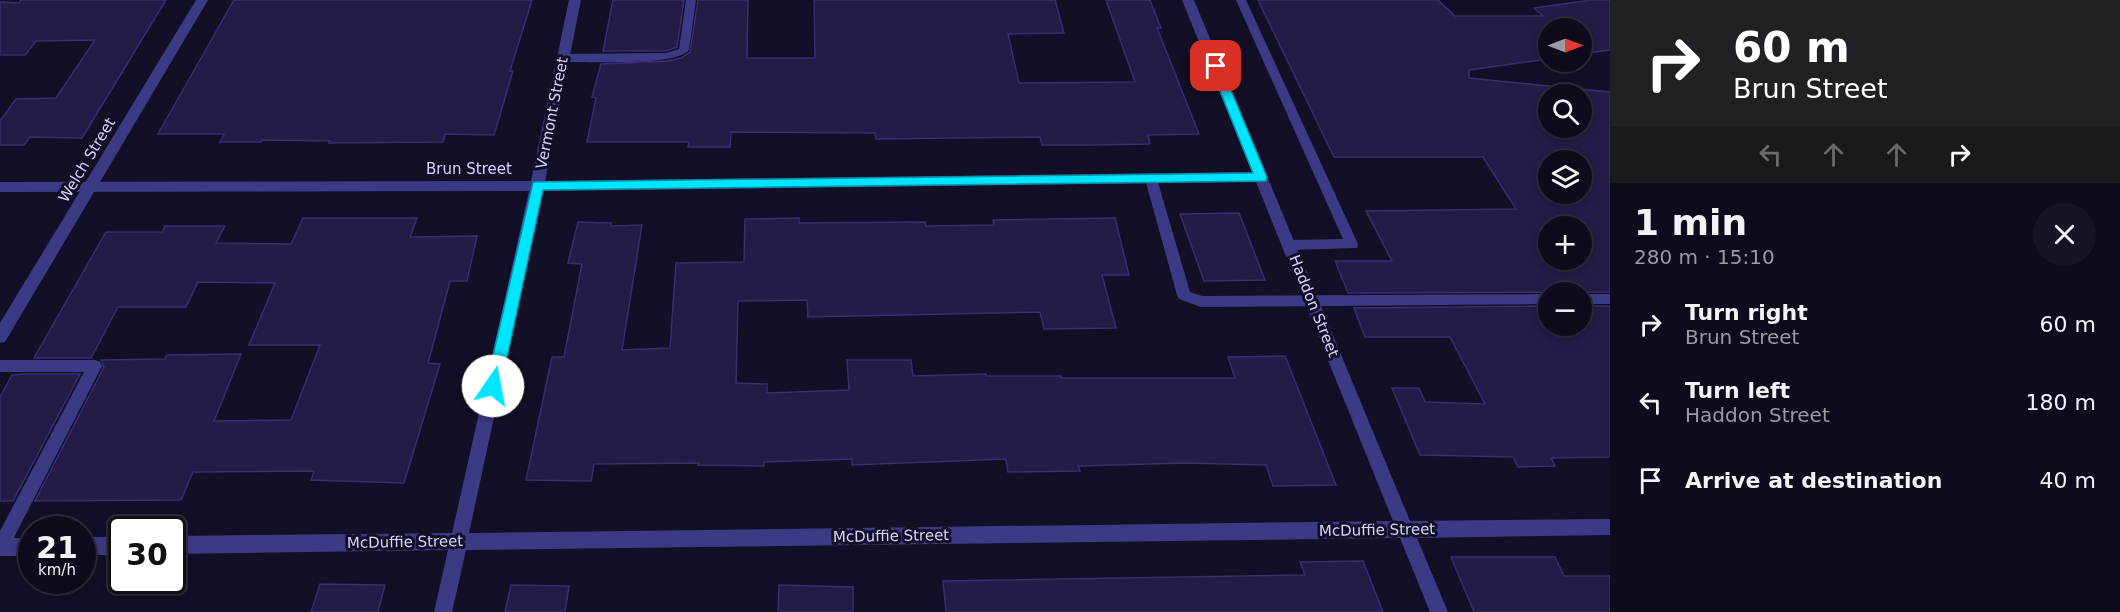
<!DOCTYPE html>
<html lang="en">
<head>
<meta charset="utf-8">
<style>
	:root { --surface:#0e0b1c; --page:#171425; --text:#f1f3f6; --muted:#9b9ba3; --line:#2e2b3b }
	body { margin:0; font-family:"DejaVu Sans",sans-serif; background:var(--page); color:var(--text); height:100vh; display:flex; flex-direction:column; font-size:22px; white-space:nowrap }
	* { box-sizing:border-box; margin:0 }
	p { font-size:20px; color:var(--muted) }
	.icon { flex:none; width:33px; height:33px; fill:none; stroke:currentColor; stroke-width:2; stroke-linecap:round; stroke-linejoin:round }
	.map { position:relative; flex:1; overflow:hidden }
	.side { display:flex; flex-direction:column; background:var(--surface); width:510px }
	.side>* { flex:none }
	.banner { background:#202124; color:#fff; overflow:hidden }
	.needle { width:39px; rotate:90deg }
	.buttons { position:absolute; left:1538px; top:18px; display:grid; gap:12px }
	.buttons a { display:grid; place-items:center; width:54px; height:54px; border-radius:50%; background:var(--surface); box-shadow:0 3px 9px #0003,0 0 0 2px var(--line); font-size:30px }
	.speed { position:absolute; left:18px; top:516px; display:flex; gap:12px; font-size:30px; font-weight:700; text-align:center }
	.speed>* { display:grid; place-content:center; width:78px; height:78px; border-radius:50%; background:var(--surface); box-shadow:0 3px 9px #0003,0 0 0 2px var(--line); line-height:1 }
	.speed small { font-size:15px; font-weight:400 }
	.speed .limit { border:3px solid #111; border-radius:9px; background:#fff; color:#111 }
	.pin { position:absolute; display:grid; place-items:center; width:51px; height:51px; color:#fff; margin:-26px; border-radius:12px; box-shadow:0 3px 9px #0006 }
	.me { position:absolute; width:66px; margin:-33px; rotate:12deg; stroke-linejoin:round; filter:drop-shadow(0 0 4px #0008) }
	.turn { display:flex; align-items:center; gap:21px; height:126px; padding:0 24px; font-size:27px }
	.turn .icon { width:78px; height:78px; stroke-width:2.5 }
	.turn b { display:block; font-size:42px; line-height:51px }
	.lanes { display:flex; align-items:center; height:57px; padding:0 24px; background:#0003; justify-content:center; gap:30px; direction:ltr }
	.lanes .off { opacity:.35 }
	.round { display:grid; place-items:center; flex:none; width:63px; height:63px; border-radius:32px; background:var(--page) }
	.head { display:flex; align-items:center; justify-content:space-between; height:102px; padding:0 24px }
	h1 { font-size:36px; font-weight:800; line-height:45px }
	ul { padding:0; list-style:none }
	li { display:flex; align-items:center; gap:18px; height:78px; padding:0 24px }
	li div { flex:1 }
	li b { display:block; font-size:22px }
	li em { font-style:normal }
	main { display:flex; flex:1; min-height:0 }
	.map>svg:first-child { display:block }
</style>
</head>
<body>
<main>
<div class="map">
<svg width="1610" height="612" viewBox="0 0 1610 612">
	<rect width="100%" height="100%" fill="#130f26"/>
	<path fill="#241b47" stroke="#3b2d73" stroke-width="1.5" fill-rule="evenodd" d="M21 0H166L82 138 30 137 24 145H0V121L16 99 56 98 95 40 36 41 25 55H0V2L19 3Z
		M234 0H532L510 71H513L494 135 445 134 443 142 329 143 330 141 262 140 261 142H220L224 134H158Z
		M613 0H684L677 47 666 51H603Z
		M698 0H748L747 58H815L814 0H1055L1064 33 1008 34 1019 83 1135 82 1106 0H1150L1161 28H1157L1199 134 1148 135 1150 144 1090 145H1042L1040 137 876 139 875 133 731 132 730 147H688L689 142H587L596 98 592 97 601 64 667 61 681 58 690 52Z
		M1258 0H1438L1455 16H1543L1534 8 1592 0H1610V50L1581 54V28H1548V59L1469 70V78L1610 92V292L1348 293 1335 261H1392L1366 211 1516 209 1483 157H1334ZM1548 94H1581V128H1548ZM1548 160H1581V194H1548ZM1548 226H1581V260H1548Z
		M1239 213 1265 280 1204 281 1180 214Z
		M303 218H417L410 237 477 236 467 281H450L428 363 440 364 404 483 311 480 314 471 193 472 181 500 35 501 104 367 101 360 165 359 167 355 241 354 214 421 291 420 320 345H249L275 283 198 282 186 307H118L91 358H34L106 232H162L165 226H225L216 243 291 244Z
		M799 218V223L925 222 926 226 994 225 993 220 1115 218 1129 275H1102L1116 328 1044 329 1040 312 808 317 807 300 738 301 736 383 767 384V393L849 390 847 360H911L913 376 986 374V376H1061V378H1235L1228 357 1285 356 1336 485 1273 486 1266 465 1185 463 1078 466 1080 471 1008 472 1006 459 852 465V459L764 462V466L698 465 699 463 594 464 591 481 526 480 552 357H564L582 264 568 263 578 222 611 223V226L642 225 622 350 670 348 676 263 744 262 745 219Z
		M1548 306V326H1581V306H1610V457L1551 458 1555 466 1518 467 1513 457 1420 455 1392 388H1419L1425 402 1485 404 1450 337H1365L1354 308Z
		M24 374H80L13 501H0V397L12 375Z
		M1451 557H1555L1564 576H1610V612H1474Z
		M1363 561 1383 612H946L943 581 1305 575 1300 562Z
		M320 584 385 585 378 612H311Z
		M511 585 569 586 565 612H505Z
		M779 585 853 587V612H778Z"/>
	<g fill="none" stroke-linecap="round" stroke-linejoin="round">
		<path fill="#3d3a85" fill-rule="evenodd" d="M686 0H696L689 50C675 67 588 61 563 62L558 58 563 54 666 53 679 49Z
			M1236 0H1246L1358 244 1357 248 1289 250 1283 245 1289 240 1343 239Z
			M1151 175 1157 179 1190 292 1202 296 1548 294V304L1201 307 1179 299 1177 295 1145 179Z
			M1581 294H1610V304H1581Z
			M0 360H95L100 362 102 366 6 553 0 555V531L84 372H0Z"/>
		<path fill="#3d3a85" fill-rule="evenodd" d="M569 0H581L545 181 1252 172 1182 0H1194L1410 521 1610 519V535L1417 538 1448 612H1430L1400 538 466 550 452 612H434L448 550 172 554V536L452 533 529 191 0 192V182L531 181ZM1256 182 1393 521 469 533 543 191Z
			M82 537H122V555H82Z
			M0 538H32V556H0Z"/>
		<path fill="#3d3a85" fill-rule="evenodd" d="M196 0H208L5 342 0 343V323Z"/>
	</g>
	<path fill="#00e5ff" stroke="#0095a6" stroke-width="1.5" d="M1216 63 1221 66 1267 177 1266 181 543 190 501 386 498 390 493 392 488 390 486 386 533 182 1253 173 1210 66Z"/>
	<g text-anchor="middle" stroke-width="6" stroke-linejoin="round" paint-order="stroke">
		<g font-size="15" fill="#d9d4ff" stroke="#130f26">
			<text transform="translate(552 113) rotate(-79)" y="5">Vermont Street</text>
			<text transform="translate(87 160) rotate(-59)" y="5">Welch Street</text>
			<text x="469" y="174">Brun Street</text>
			<text transform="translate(1314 306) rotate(68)" y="5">Haddon Street</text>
			<text transform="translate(1377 530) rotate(-1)" y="5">McDuffie Street</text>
			<text transform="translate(891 536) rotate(-1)" y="5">McDuffie Street</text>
			<text transform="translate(405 542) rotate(-1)" y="5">McDuffie Street</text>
		</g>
	</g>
</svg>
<div class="buttons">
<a><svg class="needle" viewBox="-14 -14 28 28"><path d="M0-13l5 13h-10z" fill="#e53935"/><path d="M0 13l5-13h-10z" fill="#9b9ba3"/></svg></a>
<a><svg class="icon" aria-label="search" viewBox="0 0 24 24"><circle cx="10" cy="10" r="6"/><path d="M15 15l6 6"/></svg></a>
<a><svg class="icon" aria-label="layers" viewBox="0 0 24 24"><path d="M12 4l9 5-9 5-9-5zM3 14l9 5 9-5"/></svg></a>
<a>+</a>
<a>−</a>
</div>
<div class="speed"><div>21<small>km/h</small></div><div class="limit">30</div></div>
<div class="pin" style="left:1216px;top:66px;background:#d93025"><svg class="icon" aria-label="arrive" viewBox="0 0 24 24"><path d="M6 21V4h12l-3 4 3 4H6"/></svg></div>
<svg class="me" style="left:493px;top:386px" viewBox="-20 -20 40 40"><circle r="19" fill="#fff"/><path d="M0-13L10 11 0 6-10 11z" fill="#00e5ff"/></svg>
</div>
<section class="side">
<div class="banner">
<div class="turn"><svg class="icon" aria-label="right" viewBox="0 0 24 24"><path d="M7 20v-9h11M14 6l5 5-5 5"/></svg><div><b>60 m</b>Brun Street</div></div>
<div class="lanes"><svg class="icon off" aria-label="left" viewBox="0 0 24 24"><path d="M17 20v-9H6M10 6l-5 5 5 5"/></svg><svg class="icon off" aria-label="ahead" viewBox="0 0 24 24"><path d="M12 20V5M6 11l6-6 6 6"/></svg><svg class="icon off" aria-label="ahead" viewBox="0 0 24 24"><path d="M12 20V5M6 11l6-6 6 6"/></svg><svg class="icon" aria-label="right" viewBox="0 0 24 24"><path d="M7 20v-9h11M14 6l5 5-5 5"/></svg></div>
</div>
<div class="head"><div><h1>1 min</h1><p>280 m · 15:10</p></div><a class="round"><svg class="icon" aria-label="close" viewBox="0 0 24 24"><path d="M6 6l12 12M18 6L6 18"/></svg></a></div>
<ul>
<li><svg class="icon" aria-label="right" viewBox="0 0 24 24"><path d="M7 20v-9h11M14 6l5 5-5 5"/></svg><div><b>Turn right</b><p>Brun Street</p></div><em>60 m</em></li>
<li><svg class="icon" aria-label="left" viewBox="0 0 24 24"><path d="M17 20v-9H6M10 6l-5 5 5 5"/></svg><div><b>Turn left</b><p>Haddon Street</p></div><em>180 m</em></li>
<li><svg class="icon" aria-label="arrive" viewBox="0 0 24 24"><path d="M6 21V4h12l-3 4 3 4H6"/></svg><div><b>Arrive at destination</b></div><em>40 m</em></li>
</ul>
</section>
</main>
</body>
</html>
